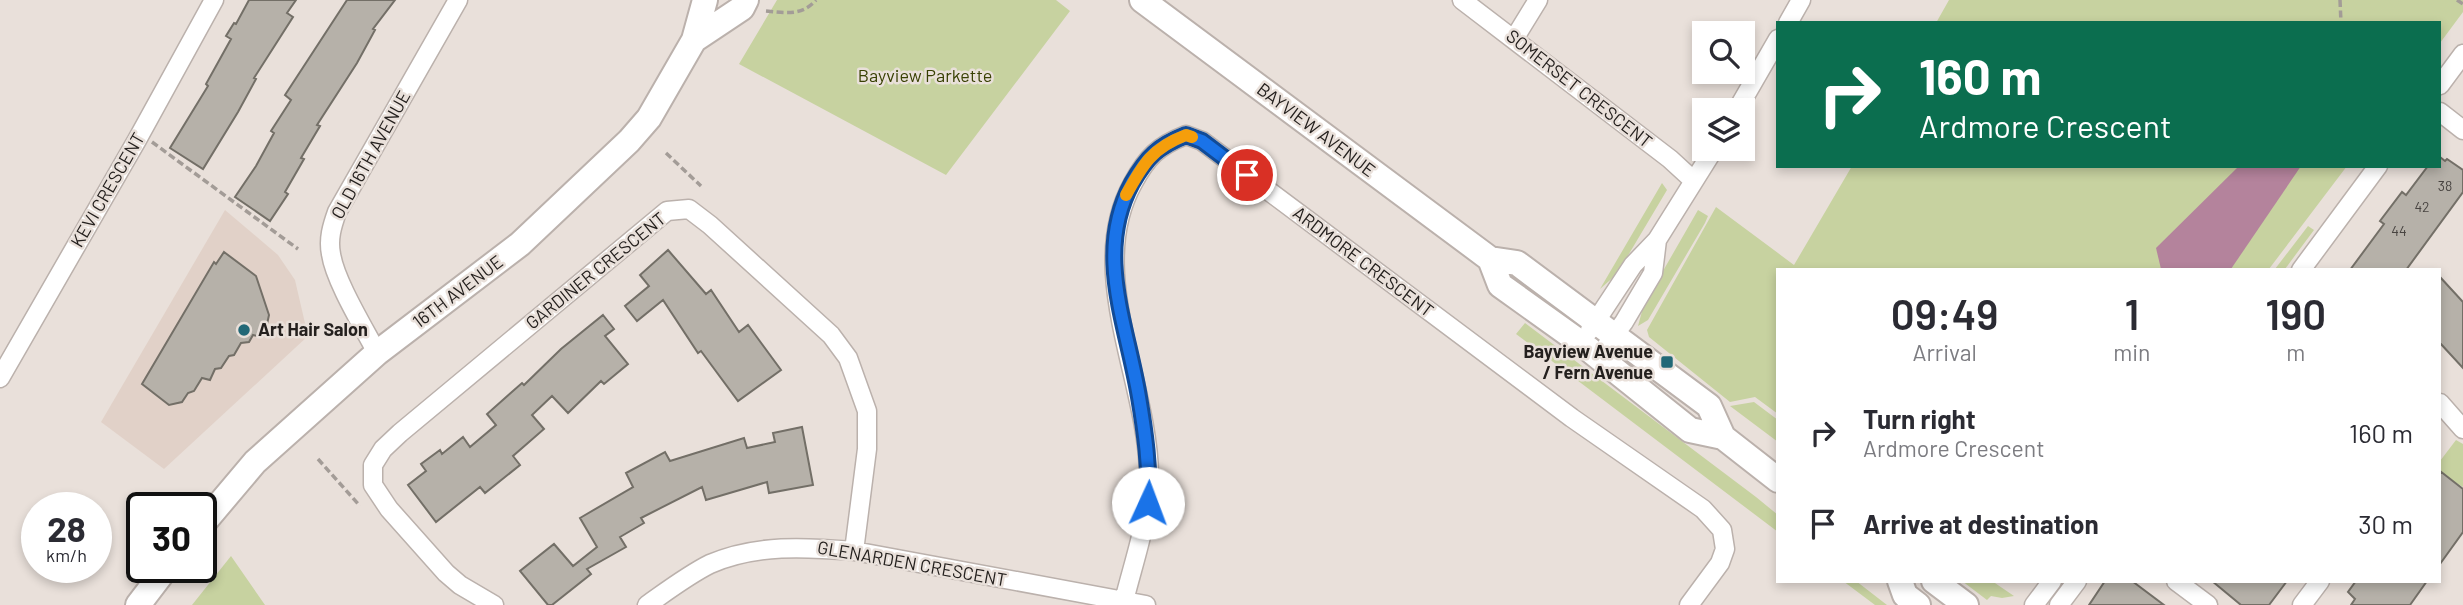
<!DOCTYPE html>
<html lang="en">
<head>
<meta charset="utf-8">
<style>
	:root { --surface:#fff; --page:#f2f2f3; --text:#2b2b33; --muted:#7c7c81 }
	body { margin:0; font-family:Barlow,sans-serif; background:var(--page); color:var(--text); height:100vh; display:flex; flex-direction:column; font-size:26px; white-space:nowrap }
	* { box-sizing:border-box; margin:0 }
	p { font-size:23px; color:var(--muted) }
	.icon { flex:none; width:38px; height:38px; fill:none; stroke:currentColor; stroke-width:2; stroke-linecap:round; stroke-linejoin:round }
	.map { position:relative; flex:1; overflow:hidden }
	.details { position:absolute; left:1776px; top:268px; width:665px; height:315px; display:flex; flex-direction:column; background:var(--surface); border-radius:0px; box-shadow:0 4px 10px #0003 }
	.details>* { flex:none }
	.banner { position:absolute; left:1776px; top:21px; width:665px; height:147px; border-radius:0px; box-shadow:0 4px 10px #0003; background:#0b6e4f; color:#fff; overflow:hidden }
	.tools { position:absolute; left:1692px; top:21px; display:grid; gap:14px }
	.tools a { display:grid; place-items:center; width:63px; height:63px; border-radius:0px; background:var(--surface); box-shadow:0 4px 10px #0003; font-size:35px }
	.speed { position:absolute; left:21px; top:492px; display:flex; gap:14px; font-size:35px; font-weight:700; text-align:center }
	.speed>* { display:grid; place-content:center; width:91px; height:91px; border-radius:50%; background:var(--surface); box-shadow:0 4px 10px #0003; line-height:1 }
	.speed small { font-size:18px; font-weight:400 }
	.speed .limit { border:4px solid #111; border-radius:10px; background:#fff; color:#111 }
	.pin { position:absolute; display:grid; place-items:center; width:60px; height:60px; color:#fff; margin:-30px; border:4px solid #fff; border-radius:50%; box-shadow:0 2px 7px #0007 }
	.me { position:absolute; width:77px; margin:-38px; rotate:2deg; stroke-linejoin:round; filter:drop-shadow(0 0 5px #0008) }
	.turn { display:flex; align-items:center; gap:24px; height:147px; padding:0 28px; font-size:32px }
	.turn .icon { width:91px; height:91px; stroke-width:2.5 }
	.turn b { display:block; font-size:49px; line-height:60px }
	.eta { display:flex; justify-content:space-evenly; align-items:center; height:119px; text-align:center }
	.eta b { font-size:42px; font-weight:600; line-height:49px }
	ul { padding:0; list-style:none }
	li { display:flex; align-items:center; gap:21px; height:91px; padding:0 28px }
	li div { flex:1 }
	li b { display:block; font-size:26px }
	li em { font-style:normal }
	.map>svg:first-child { display:block }
</style>
</head>
<body>
<div class="map">
<svg width="2463" height="605" viewBox="0 0 2463 605">
	<rect width="100%" height="100%" fill="#e9e0da"/>
	<path fill="#e1d1c8" d="M225 210 278 255 295 280 308 336 164 469 101 422Z"/>
	<path fill="#c7d2a0" d="M777 0H1056L1070 11 946 175 739 64Z
		M1949 0H2463V12L2440 43V23H1936Z
		M1852 166H2347L2269 269 1778 270V414L1755 397 1730 402 1649 337 1647 330 1716 207 1794 265Z
		M1662 183 1667 190 1617 274 1600 289Z
		M1698 210 1708 216 1705 223 1648 320 1638 326 1644 304Z
		M2308 226 2314 230 2285 269H2275Z
		M1525 323 1756 497 1778 515V532L1516 334Z
		M1754 402 1778 420V442L1730 406Z
		M2456 440 2463 444V487L2440 473V461Z
		M231 556 265 605H192Z
		M1843 581H1856L1887 605H1875Z
		M1962 581H1992L2014 596 2002 598 1991 596 1987 600Z"/>
	<path fill="#b4839c" d="M2239 166H2301L2231 269H2161L2156 248Z"/>
	<path fill="#b6b1a9" stroke="#736f67" stroke-width="2" d="M249 0H296L287 13 293 17 254 78 256 79 238 112 203 169 170 148 208 86 206 84 231 39 226 36 234 23 236 24Z
		M347 0H395L373 29 375 30 357 63 317 125 320 126 301 158 304 159 285 192 288 194 270 221 235 197 256 166 274 133 271 131 291 100 285 95Z
		M2440 157 2445 161 2447 159 2463 170V192L2406 270H2350L2384 224 2380 221 2402 192 2406 195 2428 166H2440Z
		M668 250 706 294 711 290 739 332 748 325 781 370 738 401 701 351 698 353 663 300 637 321 625 306 649 286 640 275Z
		M224 252 256 276 269 315 266 329 257 336 253 335 249 342 241 343 234 355 229 356 221 368 215 369 210 380 202 378 194 391 188 393 182 402 169 405 142 384 214 262 216 264Z
		M2440 277 2463 302V368L2440 343Z
		M603 315 614 329 605 336 628 364 604 384 601 381 568 413 552 396 532 415 544 429 513 456 520 465 485 493 480 487 436 522 408 485 426 471 421 464 440 450 442 454 463 437 470 447 496 425 487 414 522 383 524 385 561 349Z
		M802 427 813 485 769 493 767 482 706 500 702 487 641 518 644 523 620 537 626 547 587 569 591 574 552 605H548L520 571 554 544 573 566 597 547 580 518 633 487 626 473 665 452 670 461 744 438 747 448 775 442 773 433Z
		M2440 471 2463 489V532L2440 564Z
		M2105 581H2132L2164 605H2089Z
		M2212 581H2287L2269 605H2241Z
		M2356 581H2427L2410 605H2351L2355 599 2348 592Z"/>
	<g fill="none" stroke-linecap="round" stroke-linejoin="round">
		<g stroke="#bbb1ac" stroke-width="21">
			<path id="street" d="M1462 0 1670 159 1694 181
				M1788 23 1801 0
				M1514 39 1538 0
				M2440 85 2463 54
				M1737 110 1778 39
				M2440 112 2463 130
				M2301 270 2378 166
				M1590 330 1633 265 1657 240 1714 149
				M1607 345 1624 322 1653 273 1657 240
				M377 353C364 328 335 281 331 254 328 239 332 226 337 212L458 0
				M0 378 137 140 214 0
				M2440 403 2463 429
				M2176 581 2208 605
				M1124 601C1134 560 1150 517 1149 475 1148 381 1084 271 1133 183 1147 157 1158 146 1186 135L1202 141 1572 418 1703 509 1722 530 1725 549 1720 563 1689 605
				M494 605 460 585 446 573 389 509 373 485V465L383 449 400 433 667 211 689 209 710 225 831 335 848 358 867 411V449L854 551
				M647 605C667 591 688 575 710 564 756 544 806 547 854 551L1146 605
				M2034 605 2052 581
				M2059 605 2077 581
				M2302 605 2320 581"/>
		</g>
		<g stroke="#bbb1ac" stroke-width="28">
			<path id="secondary" d="M1142 0 1490 259 1517 263 1709 406 1723 437
				M694 40 742 8 746 0
				M1490 259 1500 285 1581 343 1690 430 1723 437 1778 480
				M201 526 255 462 377 353 520 244 629 141 649 118 694 40 705 0
				M1900 581 1905 595 1918 605
				M1934 581 1966 605
				M138 605 167 567"/>
		</g>
		<path stroke="#a39c97" stroke-width="3.5" stroke-dasharray="7 3.5" stroke-linecap="butt" d="M2340 0 2341 23
			M2457 0 2463 4
			M766 11C786 13 802 16 816 0
			M152 142 298 249
			M666 153 701 186
			M318 459 360 506"/>
		<use href="#street" stroke="#fff" stroke-width="18"/>
		<use href="#secondary" stroke="#fff" stroke-width="24"/>
	</g>
	<g fill="none" stroke-linecap="round" stroke-linejoin="round">
		<g stroke="#114b97" stroke-width="18">
			<path id="route" d="M1148 503C1150 467 1145 432 1139 397 1127 324 1094 253 1132 183 1147 157 1158 146 1186 135L1202 141 1247 175"/>
		</g>
		<use href="#route" stroke="#1a73e8" stroke-width="12"/>
		<path stroke="#f59e0b" stroke-width="12" d="M1126 195C1143 164 1152 148 1186 135L1192 137"/>
	</g>
	<g fill="#226877" stroke="#e9e0da" stroke-width="2.5">
		<circle cx="244" cy="330" r="7"/>
		<rect x="1660" y="355" width="14" height="14" rx="3.5"/>
	</g>
	<g text-anchor="middle" stroke-width="5" stroke-linejoin="round" paint-order="stroke">
		<g font-size="14" fill="#484441">
			<text x="2445" y="191">38</text>
			<text x="2422" y="212">42</text>
			<text x="2399" y="236">44</text>
		</g>
		<g font-size="18" fill="#384003" stroke="#e9e0da">
			<text x="925" y="82">Bayview Parkette</text>
		</g>
		<g font-size="18" fill="#24201e" stroke="#e9e0da">
			<text transform="translate(1579 89) rotate(38)" y="6">SOMERSET CRESCENT</text>
			<text transform="translate(1316 130) rotate(37)" y="6">BAYVIEW AVENUE</text>
			<text transform="translate(371 155) rotate(-61)" y="6">OLD 16TH AVENUE</text>
			<text transform="translate(108 190) rotate(-60)" y="6">KEVI CRESCENT</text>
			<text transform="translate(1363 262) rotate(37)" y="6">ARDMORE CRESCENT</text>
			<text transform="translate(596 271) rotate(-39)" y="6">GARDINER CRESCENT</text>
			<text transform="translate(458 292) rotate(-37)" y="6">16TH AVENUE</text>
			<text transform="translate(912 564) rotate(10)" y="6">GLENARDEN CRESCENT</text>
		</g>
		<g font-size="18" font-weight="bold" fill="#24201e" stroke="#e9e0da" text-anchor="start">
			<text x="258" y="336">Art Hair Salon</text>
			<text x="1653" y="358" text-anchor="end">Bayview Avenue<tspan x="1653" dy="21">/ Fern Avenue</tspan></text>
		</g>
	</g>
</svg>
<div class="tools">
<a><svg class="icon" aria-label="search" viewBox="0 0 24 24"><circle cx="10" cy="10" r="6"/><path d="M15 15l6 6"/></svg></a>
<a><svg class="icon" aria-label="layers" viewBox="0 0 24 24"><path d="M12 4l9 5-9 5-9-5zM3 14l9 5 9-5"/></svg></a>
</div>
<div class="speed"><div>28<small>km/h</small></div><div class="limit">30</div></div>
<div class="pin" style="left:1247px;top:175px;background:#d93025"><svg class="icon" aria-label="arrive" viewBox="0 0 24 24"><path d="M6 21V4h12l-3 4 3 4H6"/></svg></div>
<svg class="me" style="left:1148px;top:503px" viewBox="-20 -20 40 40"><circle r="19" fill="#fff"/><path d="M0-13L10 11 0 6-10 11z" fill="#1a73e8"/></svg>
<div class="banner">
<div class="turn"><svg class="icon" aria-label="right" viewBox="0 0 24 24"><path d="M7 20v-9h11M14 6l5 5-5 5"/></svg><div><b>160 m</b>Ardmore Crescent</div></div>
</div>
<section class="details">
<div class="eta">
<div><b>09:49</b><p>Arrival</p></div>
<div><b>1</b><p>min</p></div>
<div><b>190</b><p>m</p></div>
</div>
<ul>
<li><svg class="icon" aria-label="right" viewBox="0 0 24 24"><path d="M7 20v-9h11M14 6l5 5-5 5"/></svg><div><b>Turn right</b><p>Ardmore Crescent</p></div><em>160 m</em></li>
<li><svg class="icon" aria-label="arrive" viewBox="0 0 24 24"><path d="M6 21V4h12l-3 4 3 4H6"/></svg><div><b>Arrive at destination</b></div><em>30 m</em></li>
</ul>
</section>
</div>
</body>
</html>
